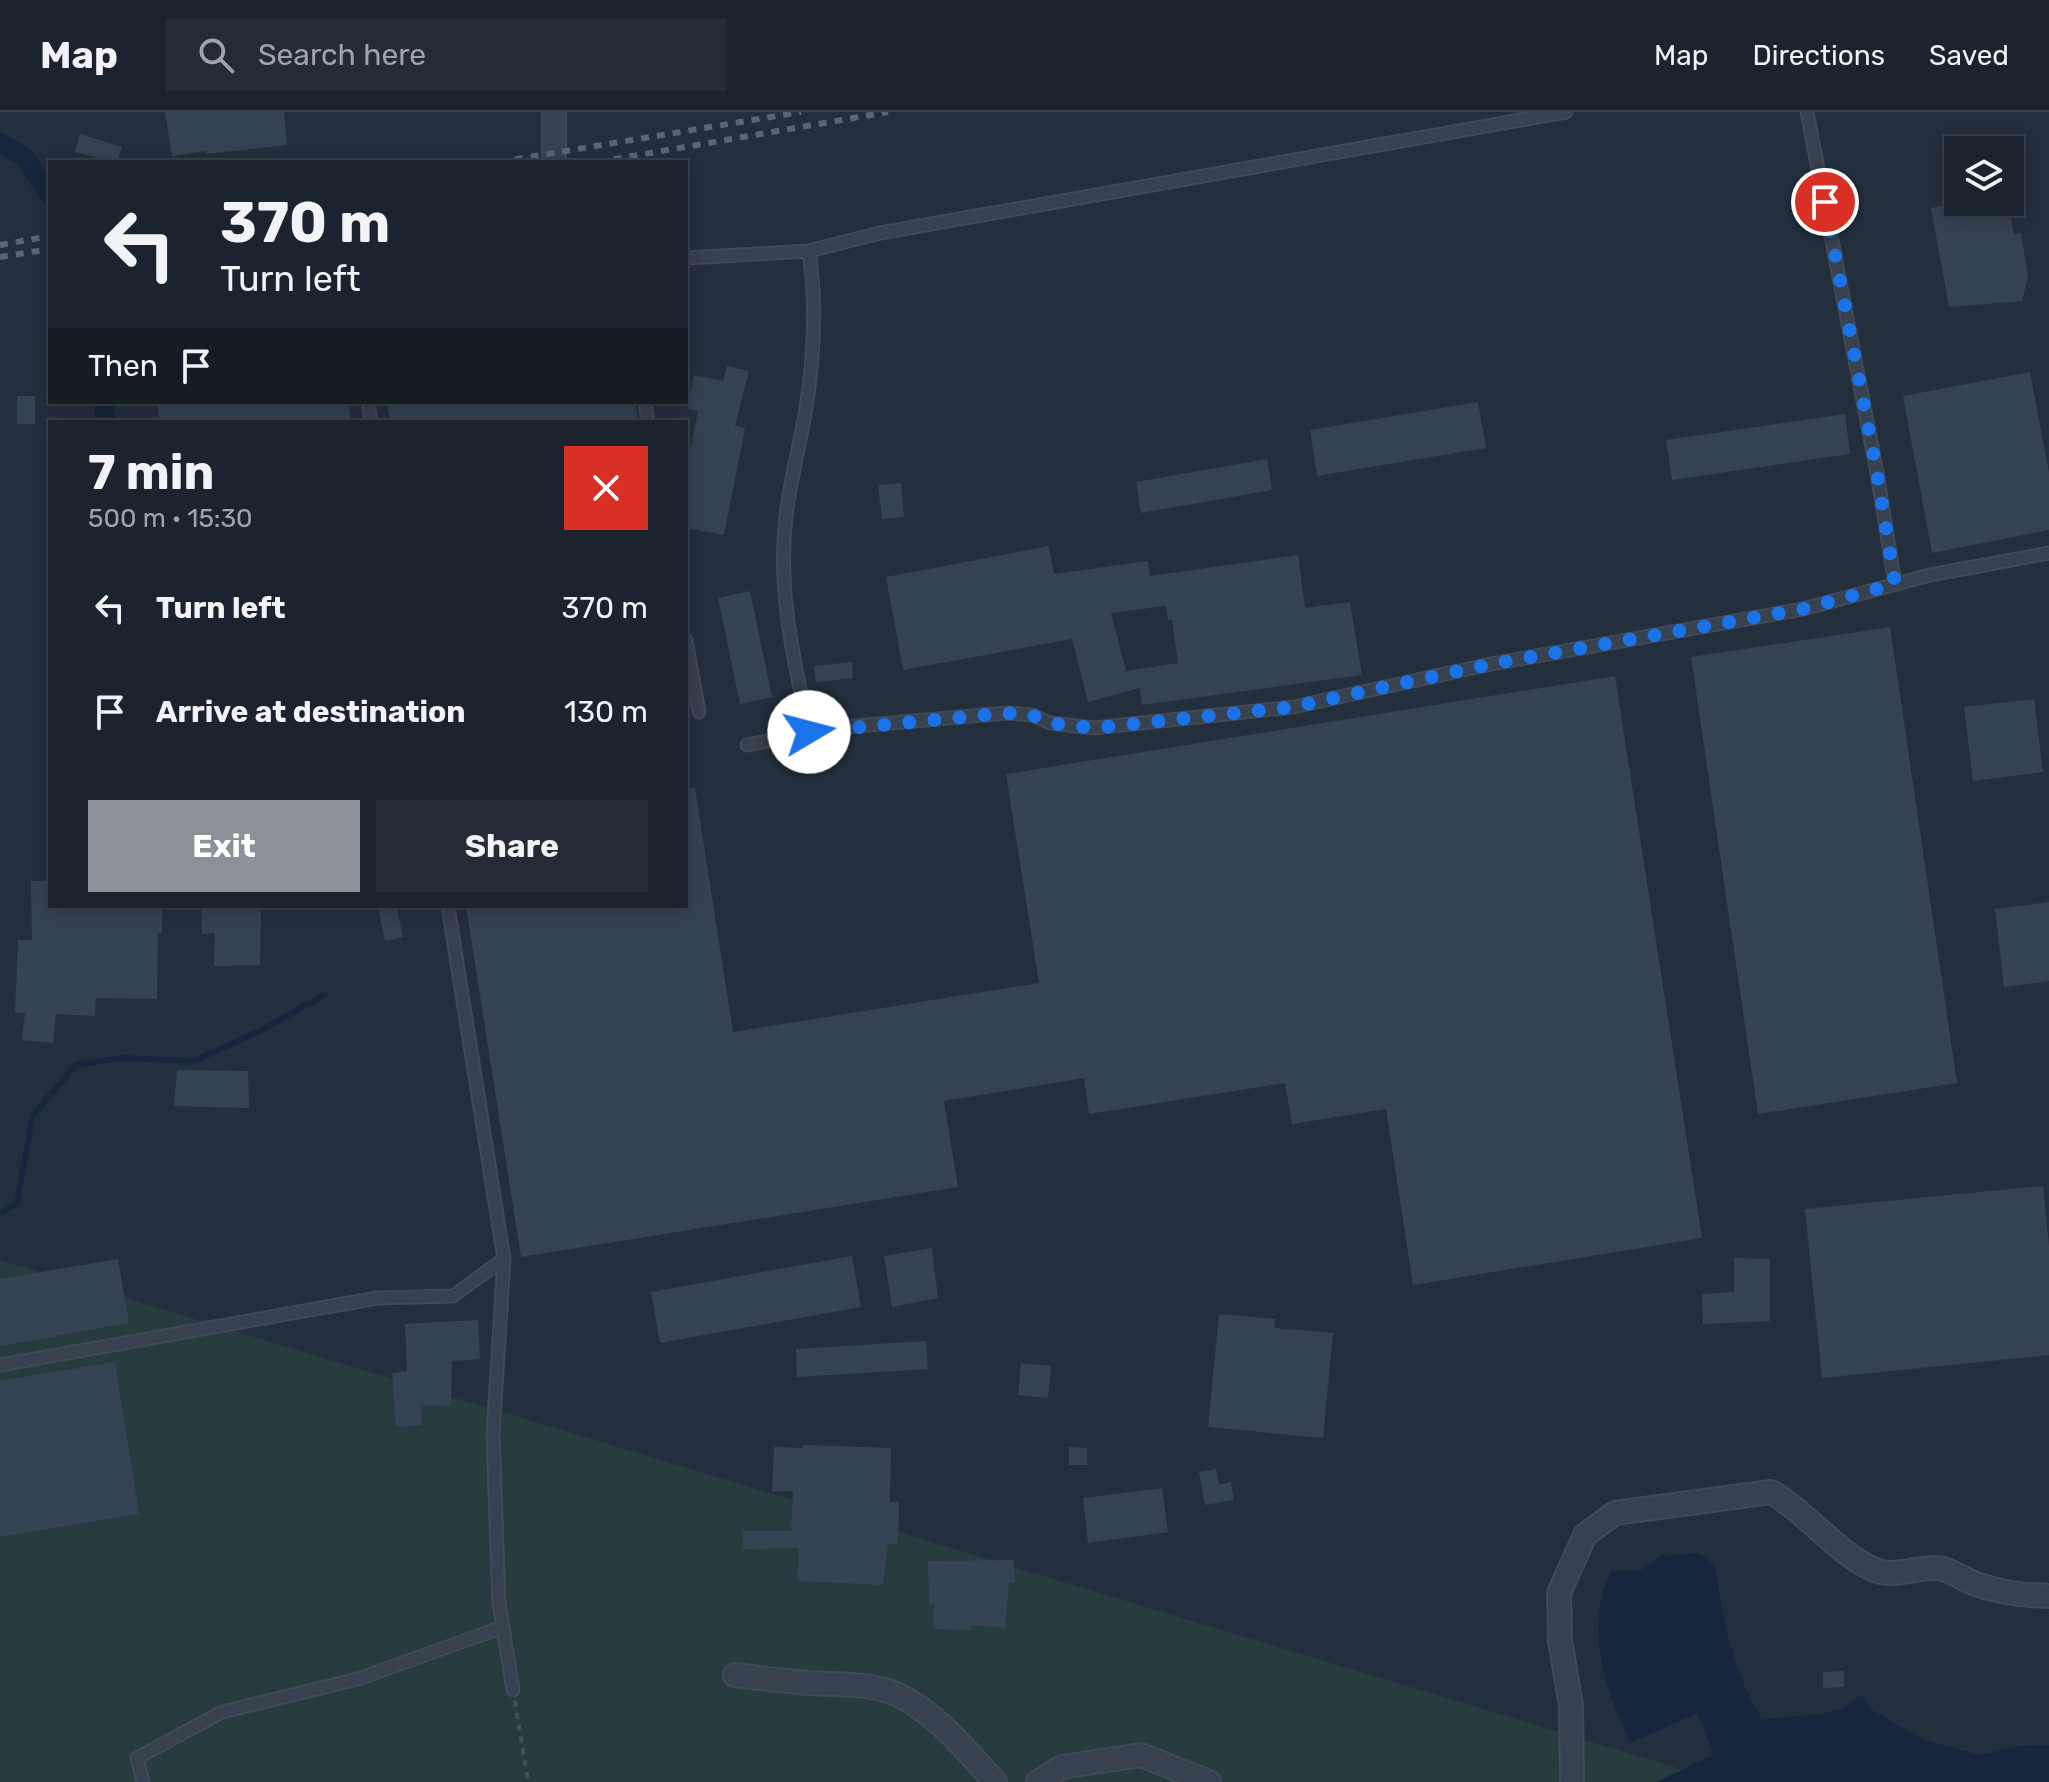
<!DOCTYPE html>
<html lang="en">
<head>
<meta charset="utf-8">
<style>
	:root { --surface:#1b232e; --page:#242b36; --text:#f1f3f6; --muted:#a0a4aa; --line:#39404a; --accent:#8c9099 }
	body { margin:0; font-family:Rubik,sans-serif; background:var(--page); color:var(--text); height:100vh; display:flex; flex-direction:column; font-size:30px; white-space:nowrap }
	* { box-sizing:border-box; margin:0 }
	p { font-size:26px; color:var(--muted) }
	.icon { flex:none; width:44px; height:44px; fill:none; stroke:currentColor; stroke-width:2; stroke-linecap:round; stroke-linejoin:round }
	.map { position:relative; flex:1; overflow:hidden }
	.drawer { position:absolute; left:48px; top:308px; width:640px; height:488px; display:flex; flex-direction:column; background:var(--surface); border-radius:0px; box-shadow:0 4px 20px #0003,0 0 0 2px var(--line) }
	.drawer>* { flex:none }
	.banner { position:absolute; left:48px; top:48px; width:640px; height:244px; border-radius:0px; box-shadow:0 4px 20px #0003,0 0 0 2px var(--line); background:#1b232e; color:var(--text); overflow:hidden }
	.controls { position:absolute; left:1944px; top:24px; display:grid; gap:16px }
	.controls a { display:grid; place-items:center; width:80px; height:80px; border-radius:0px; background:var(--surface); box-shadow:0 4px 20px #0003,0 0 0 2px var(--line); font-size:40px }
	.pin { position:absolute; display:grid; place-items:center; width:68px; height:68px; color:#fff; margin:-34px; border:4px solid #fff; border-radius:50%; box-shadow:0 2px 8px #0007 }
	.me { position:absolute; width:88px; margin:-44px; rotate:82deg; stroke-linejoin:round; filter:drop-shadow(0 0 6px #0008) }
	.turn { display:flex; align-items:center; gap:28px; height:168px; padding:0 40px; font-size:36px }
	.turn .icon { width:104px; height:104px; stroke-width:2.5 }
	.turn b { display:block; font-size:56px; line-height:68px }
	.then { display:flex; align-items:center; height:76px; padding:0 40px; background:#0003; gap:16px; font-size:30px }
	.round { display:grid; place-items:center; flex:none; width:84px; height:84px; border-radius:0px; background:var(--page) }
	.overview { display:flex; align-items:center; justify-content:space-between; height:136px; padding:0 40px }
	h1 { font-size:48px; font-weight:700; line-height:60px }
	.action { display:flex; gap:16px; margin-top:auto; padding:16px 40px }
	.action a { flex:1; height:92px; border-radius:0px; background:var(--accent); color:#fff; font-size:32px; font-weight:700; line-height:92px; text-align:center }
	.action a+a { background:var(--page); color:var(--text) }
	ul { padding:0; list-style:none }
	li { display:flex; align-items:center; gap:24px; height:104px; padding:0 40px }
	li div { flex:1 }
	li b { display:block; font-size:30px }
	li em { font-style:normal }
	header { display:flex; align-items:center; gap:48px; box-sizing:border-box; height:112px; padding:0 40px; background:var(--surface); border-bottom:2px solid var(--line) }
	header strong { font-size:38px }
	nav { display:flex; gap:44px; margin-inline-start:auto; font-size:28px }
	.search { width:560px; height:72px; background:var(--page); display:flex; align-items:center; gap:20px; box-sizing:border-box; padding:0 28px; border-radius:0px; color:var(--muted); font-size:30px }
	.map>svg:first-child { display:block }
</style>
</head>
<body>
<header>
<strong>Map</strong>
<div class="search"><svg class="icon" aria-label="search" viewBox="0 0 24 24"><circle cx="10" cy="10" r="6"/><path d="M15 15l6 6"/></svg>Search here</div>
<nav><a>Map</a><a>Directions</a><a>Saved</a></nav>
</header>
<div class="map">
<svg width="2049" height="1670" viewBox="0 0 2049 1670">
	<rect width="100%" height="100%" fill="#242f3e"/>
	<path fill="#263c3f" d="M0 1148 1724 1670H0Z"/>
	<path fill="#17263c" d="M1699 1441 1715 1453C1723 1507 1733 1560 1762 1607L1821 1602 1846 1595 1861 1582 1872 1598 1922 1627 1980 1643 2018 1634 2049 1633V1670H1656L1713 1643 1698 1601 1630 1631C1607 1578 1583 1517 1611 1460L1641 1458 1661 1444Z"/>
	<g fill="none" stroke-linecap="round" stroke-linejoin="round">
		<path stroke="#17263c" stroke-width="6" d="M0 1102 17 1091 33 1003 76 953 121 946 194 949 262 918 326 882"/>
		<path stroke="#17263c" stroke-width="20" d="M0 31 23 44 50 83
			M104 290 106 310"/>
	</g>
	<path fill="#364354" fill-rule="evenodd" d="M165 0H284L287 33 206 42 205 39 172 44Z
		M80 22 122 35 117 50 75 40Z
		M1963 90H2008L2014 122 2021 121 2028 165 2022 189 1949 195 1931 96Z
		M727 254 749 259 735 314 745 316 724 423 686 416V359L698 299 687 297 694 263 723 269Z
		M2030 260 2049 361V418L1932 441 1903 284Z
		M17 284H35V312H17Z
		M157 290H348L351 310H160Z
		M387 290H635L638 310H390Z
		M1478 290 1486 336 1317 364 1310 318Z
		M1845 302 1850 342 1672 368 1666 328Z
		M1267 347 1272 378 1141 401 1136 370Z
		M901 371 904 405 882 407 878 373Z
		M1049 434 1054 462 1148 449 1150 464 1298 443 1305 496 1350 490 1362 563 1142 593 1140 576 1088 590 1072 527 903 558 886 465ZM1166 494 1168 508 1172 507 1178 551 1126 559 1111 501Z
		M750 479 772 585 740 592 718 486Z
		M1890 515 1957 971 1758 1002 1691 545Z
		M852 550 853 566 816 570 814 554Z
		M1615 564 1702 1126 1413 1173 1386 997 1292 1012 1285 971 1089 1002 1084 966 944 989 958 1075 521 1145 466 794H686V677L695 676 733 920 1039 871 1006 662Z
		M2034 587 2043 660 1973 669 1964 595Z
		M31 769H50V794H162V821H158L157 887 96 886 95 904 56 902 53 931 22 928 25 901H15L18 828H32Z
		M2049 790V869L2004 875 1995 797Z
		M201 794H261L260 853 214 854 215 821 202 822Z
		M378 794H396L403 825 385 829Z
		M177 958 248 959 249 996 174 994Z
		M2043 1074 2049 1133V1243L1822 1266 1805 1097Z
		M932 1136 938 1186 892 1195 884 1144Z
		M852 1144 861 1195 660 1231 651 1180Z
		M1734 1146 1770 1147V1209L1703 1212 1702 1182 1734 1180Z
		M118 1147 129 1211 0 1234V1167Z
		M1219 1202 1275 1207 1274 1216 1333 1221 1323 1326 1208 1315Z
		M478 1208 480 1247 452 1249 451 1294 420 1293 422 1313 396 1315 392 1261 407 1259 405 1212Z
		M926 1229 928 1257 797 1265 796 1237Z
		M115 1250 139 1402 0 1425V1269Z
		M1021 1251 1051 1254 1048 1286 1018 1283Z
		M803 1333 891 1336 890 1390H899L898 1433 888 1432 883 1473 797 1469 799 1436 743 1437V1419H791L793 1379H772L774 1335 802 1336Z
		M1069 1335 1087 1336V1353H1069Z
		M1216 1357 1219 1373 1231 1370 1234 1388 1205 1393 1199 1360Z
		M1162 1376 1168 1420 1088 1431 1083 1386Z
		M1014 1448V1471H1009L1005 1516 971 1513V1518L933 1517 934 1492 929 1493 928 1449Z
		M1844 1559V1575L1823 1576V1560Z"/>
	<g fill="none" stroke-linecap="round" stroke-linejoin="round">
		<g stroke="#414a57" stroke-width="15">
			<path id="service" d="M1807 0 1877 361 1895 472
				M686 146 809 139 880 121 1566 0
				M368 290 371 310
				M645 290 648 310
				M686 528 699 600
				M809 620C794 549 777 478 786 404 790 370 799 336 805 302 814 249 817 193 809 139
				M747 633 834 616 1006 601 1032 603 1050 611 1094 616 1293 595 1491 552 1803 497 1930 463 2049 441
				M448 794 504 1147 493 1322 499 1491 513 1578
				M0 1253 377 1186 453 1184 504 1147
				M143 1670 137 1646 222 1600 358 1567 503 1515"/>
		</g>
		<g stroke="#414a57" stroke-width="26">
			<path id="minor" d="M554 0V50
				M735 1563C759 1566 784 1569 808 1571 835 1573 862 1571 888 1579 928 1592 967 1639 995 1670
				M1038 1670 1062 1655 1141 1643 1209 1670
				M1572 1670 1571 1594 1560 1528 1559 1481 1585 1423 1615 1401 1771 1380C1808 1401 1837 1442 1875 1458 1893 1466 1917 1455 1936 1456 1949 1456 1964 1468 1976 1472 2001 1481 2023 1483 2049 1484"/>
		</g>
		<path stroke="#3f5557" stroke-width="4" stroke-dasharray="6 6" stroke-linecap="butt" d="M515 1589 528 1670"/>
		<use href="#service" stroke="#38414e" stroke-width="11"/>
		<use href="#minor" stroke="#38414e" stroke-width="22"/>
		<path stroke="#5a6575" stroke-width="6" stroke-dasharray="8 8" stroke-linecap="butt" d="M499 50 801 0
			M598 50 888 0
			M0 133 50 124
			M0 145 50 137"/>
	</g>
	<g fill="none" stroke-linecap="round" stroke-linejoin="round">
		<path stroke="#1a73e8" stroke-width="14" stroke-dasharray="0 25.2" d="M809 620 1006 601 1032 603 1050 611 1094 616 1293 595 1491 552 1803 497 1895 472 1877 361 1825 90"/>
	</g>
</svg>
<div class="controls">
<a><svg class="icon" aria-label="layers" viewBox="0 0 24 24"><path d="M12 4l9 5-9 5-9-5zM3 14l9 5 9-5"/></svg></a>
</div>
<div class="pin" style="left:1825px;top:90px;background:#d93025"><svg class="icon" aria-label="arrive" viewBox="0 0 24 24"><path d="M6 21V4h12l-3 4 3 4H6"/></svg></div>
<svg class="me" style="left:809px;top:620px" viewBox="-20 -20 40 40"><circle r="19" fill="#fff"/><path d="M0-13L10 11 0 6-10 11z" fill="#1a73e8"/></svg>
<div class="banner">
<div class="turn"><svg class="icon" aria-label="left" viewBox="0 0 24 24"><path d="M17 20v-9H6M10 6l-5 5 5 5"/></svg><div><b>370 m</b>Turn left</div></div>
<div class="then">Then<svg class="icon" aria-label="arrive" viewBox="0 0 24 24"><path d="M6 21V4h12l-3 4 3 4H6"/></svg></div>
</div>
<section class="drawer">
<div class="overview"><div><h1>7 min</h1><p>500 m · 15:30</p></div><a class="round" style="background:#d93025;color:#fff"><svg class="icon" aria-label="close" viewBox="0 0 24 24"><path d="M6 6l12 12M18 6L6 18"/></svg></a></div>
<ul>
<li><svg class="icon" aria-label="left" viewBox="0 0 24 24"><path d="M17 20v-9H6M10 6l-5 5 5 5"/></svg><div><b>Turn left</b></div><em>370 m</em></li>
<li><svg class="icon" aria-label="arrive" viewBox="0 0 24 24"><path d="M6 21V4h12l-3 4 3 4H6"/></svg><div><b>Arrive at destination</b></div><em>130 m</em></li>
</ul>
<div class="action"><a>Exit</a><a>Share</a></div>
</section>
</div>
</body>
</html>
